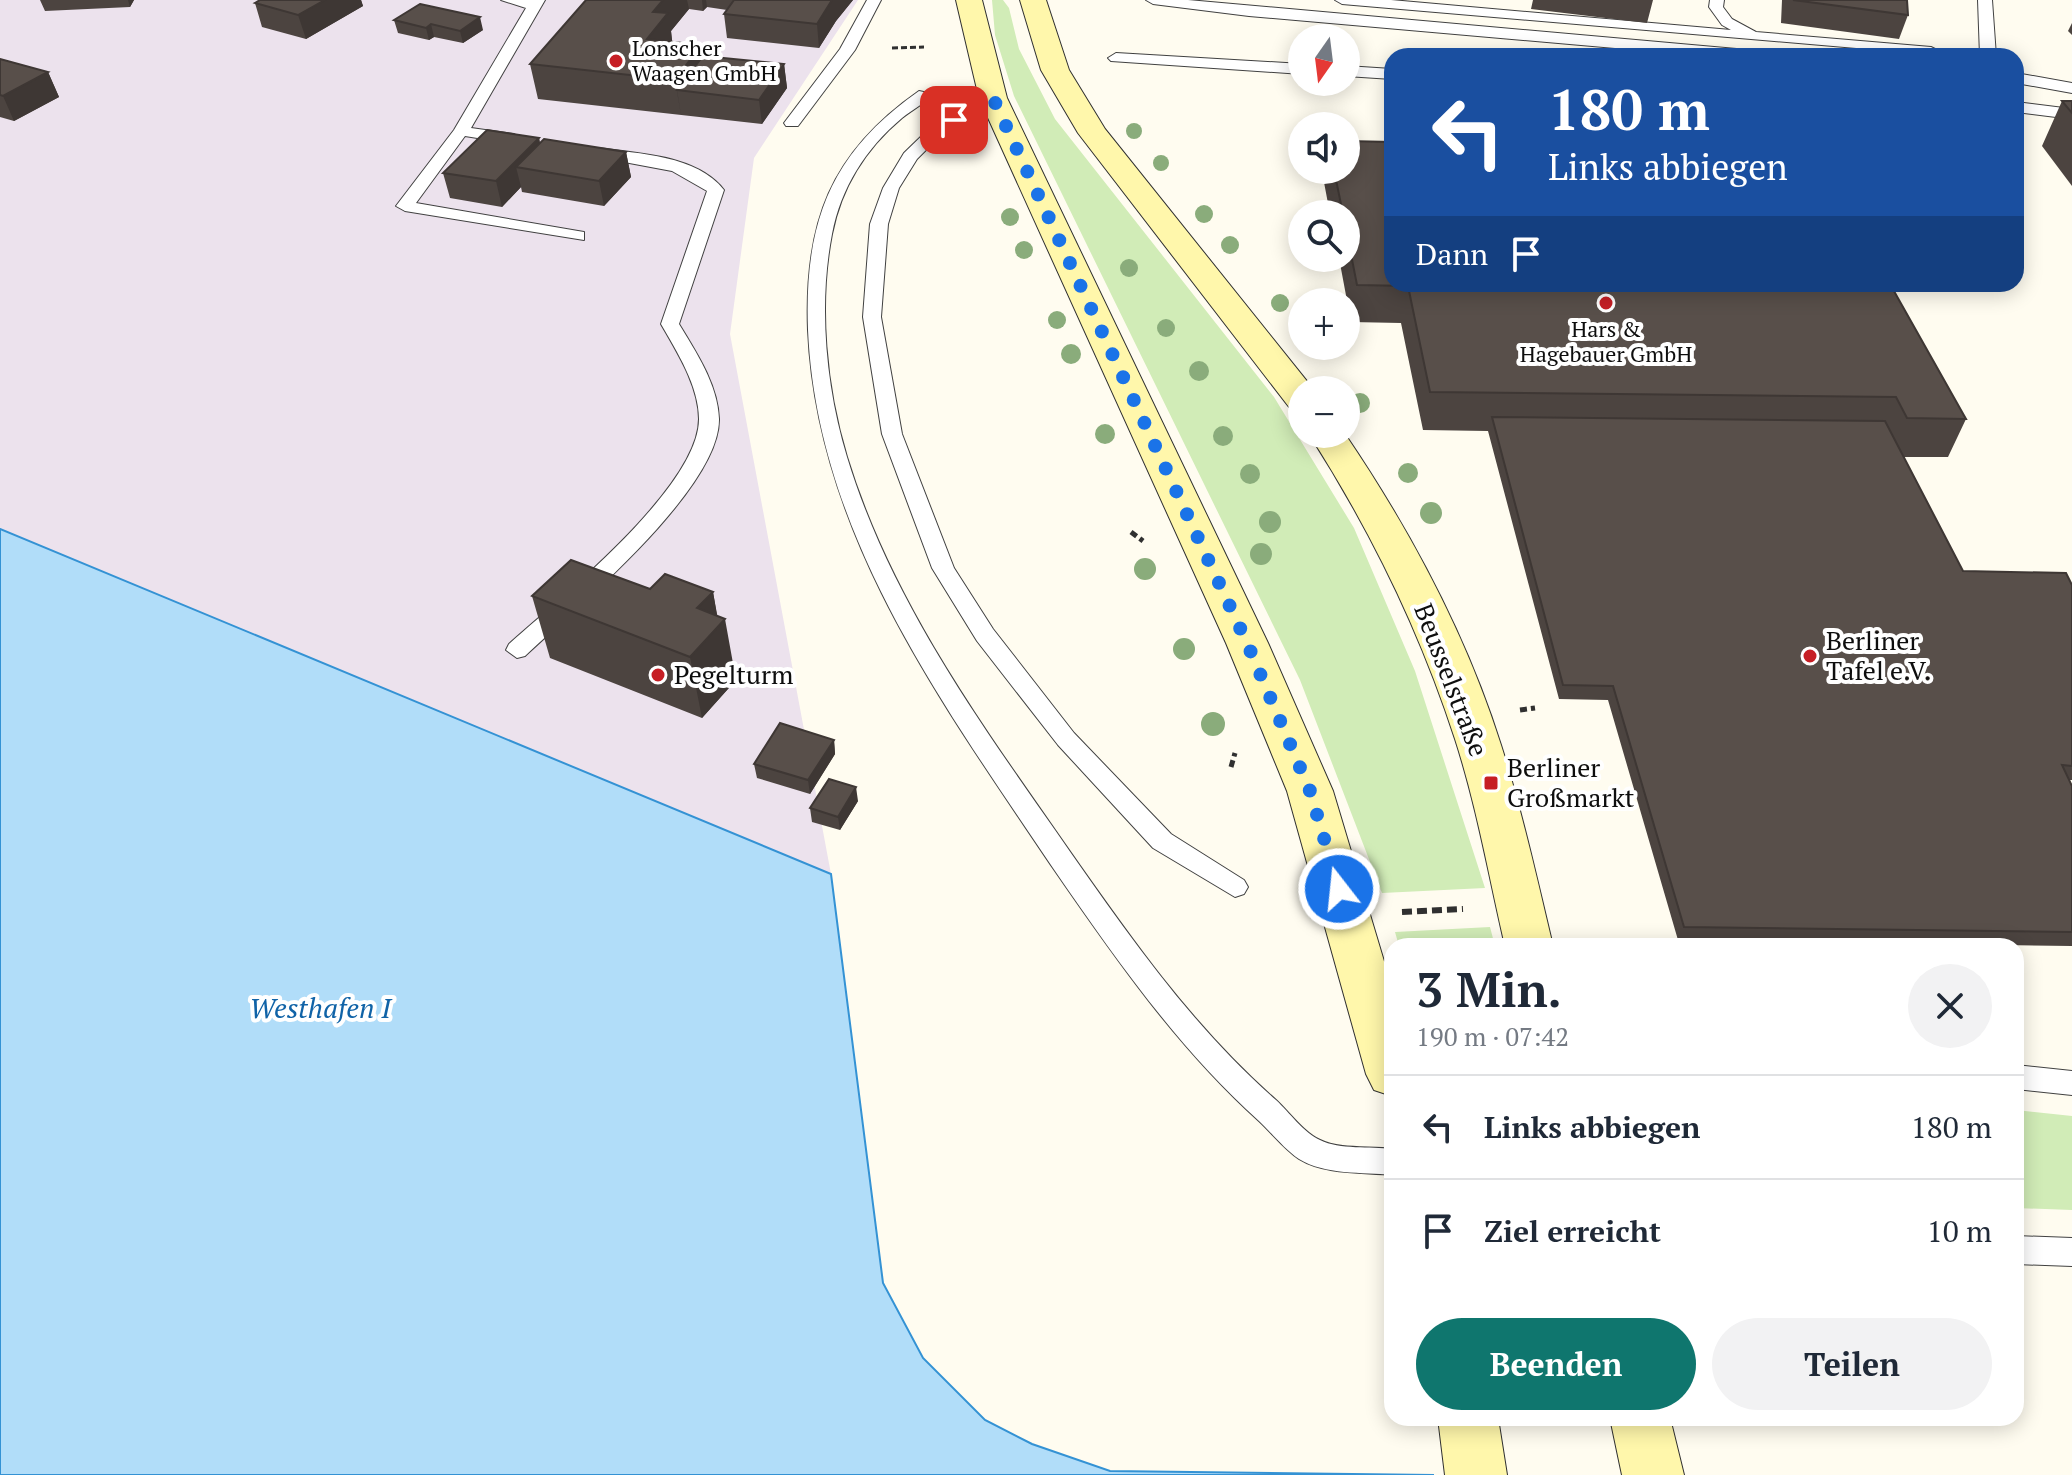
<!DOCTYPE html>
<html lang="de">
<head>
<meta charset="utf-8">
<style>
	:root { --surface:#fff; --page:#f2f2f3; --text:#1f2937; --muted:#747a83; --line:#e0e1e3; --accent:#0f766e }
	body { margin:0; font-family:"PT Serif",serif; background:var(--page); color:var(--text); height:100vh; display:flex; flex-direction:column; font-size:30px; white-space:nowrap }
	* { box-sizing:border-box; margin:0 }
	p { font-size:26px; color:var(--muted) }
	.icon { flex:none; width:44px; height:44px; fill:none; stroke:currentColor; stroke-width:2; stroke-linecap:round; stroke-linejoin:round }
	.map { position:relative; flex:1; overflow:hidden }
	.side { position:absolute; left:1384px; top:938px; width:640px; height:488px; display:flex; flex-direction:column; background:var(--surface); border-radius:24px; box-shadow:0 4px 20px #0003 }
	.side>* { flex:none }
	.banner { position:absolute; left:1384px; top:48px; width:640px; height:244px; border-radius:24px; box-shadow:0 4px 20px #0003; background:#1a4fa0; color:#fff; overflow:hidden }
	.needle { width:52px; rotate:194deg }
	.controls { position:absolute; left:1288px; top:24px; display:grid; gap:16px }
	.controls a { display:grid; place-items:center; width:72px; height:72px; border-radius:50%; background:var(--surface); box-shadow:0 4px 20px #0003; font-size:40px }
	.pin { position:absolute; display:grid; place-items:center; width:68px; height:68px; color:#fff; margin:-34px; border-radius:16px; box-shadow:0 4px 12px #0006 }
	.me { position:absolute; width:88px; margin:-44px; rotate:344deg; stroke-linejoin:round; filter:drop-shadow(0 0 6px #0008) }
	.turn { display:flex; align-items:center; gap:28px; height:168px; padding:0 32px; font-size:36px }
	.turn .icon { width:104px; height:104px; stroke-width:2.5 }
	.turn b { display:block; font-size:56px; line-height:68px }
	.then { display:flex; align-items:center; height:76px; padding:0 32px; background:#0003; gap:16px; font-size:30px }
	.round { display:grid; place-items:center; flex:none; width:84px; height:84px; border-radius:42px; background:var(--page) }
	.head { display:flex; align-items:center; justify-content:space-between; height:136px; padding:0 32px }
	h1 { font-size:48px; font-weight:800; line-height:60px }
	.action { display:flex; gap:16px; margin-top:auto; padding:16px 32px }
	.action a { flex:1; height:92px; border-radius:48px; background:var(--accent); color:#fff; font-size:32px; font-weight:800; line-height:92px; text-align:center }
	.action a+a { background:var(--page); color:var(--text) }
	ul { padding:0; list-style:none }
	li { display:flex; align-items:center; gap:24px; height:104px; padding:0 32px; border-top:2px solid var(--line) }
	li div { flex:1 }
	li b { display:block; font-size:30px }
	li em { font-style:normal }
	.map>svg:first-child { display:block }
</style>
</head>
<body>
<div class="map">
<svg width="2072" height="1475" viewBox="0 0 2072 1475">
	<rect width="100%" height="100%" fill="#fffcf0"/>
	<path fill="#ece2ed" d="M0 0H858L754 158 730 334 831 874 883 1283 0 1354Z"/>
	<path fill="#d1ecb7" d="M992 0H1003L1009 8 1019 49 1055 119 1274 397 1354 528 1415 671 1485 888 1382 893 1300 680 1014 96 995 35Z
		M1490 927 1495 946H1399L1395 932Z
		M2016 1110 2072 1116V1210L2016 1208Z"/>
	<path fill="#b1ddf9" stroke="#3492d4" stroke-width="2" d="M0 529 831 874 883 1283 923 1358 985 1420 1032 1444 1110 1471 1434 1475H0Z"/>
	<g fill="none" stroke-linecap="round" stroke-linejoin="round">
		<g stroke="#414141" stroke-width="2">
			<path id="lane" d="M501 0H545L471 128 514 134 522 139 514 144 465 136 416 203 578 231 584 232V240L405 211 396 206 454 130 526 8Z
				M867 0H881L855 50 798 126H786L784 123 840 49Z
				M1146 0H1188L1759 51 1767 56H1706L1249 16 1153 4Z
				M1335 0H1391L1731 30 1722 25 1709 7 1710 0H1724L1723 7 1732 19 1756 32 1931 47 1949 56 1342 4Z
				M1978 0H1992L1996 56H1980Z
				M1116 53 1302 64V74L1111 61 1108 58Z
				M1346 66 1392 69V79L1346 76Z
				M2016 73 2072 83V93L2016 83Z
				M919 91 933 94C924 104 912 110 902 118 865 149 841 188 832 234 818 306 826 388 847 457 889 595 973 713 1055 830 1122 926 1188 1023 1276 1100 1289 1112 1304 1133 1320 1140 1340 1150 1370 1146 1392 1149V1175C1362 1172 1325 1175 1299 1159 1284 1149 1272 1133 1259 1121 1178 1048 1115 958 1053 868 943 704 817 535 808 330 804 223 830 153 919 91Z
				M993 93 1001 98 999 101 946 130 917 159 899 188 888 224 881 317 902 434 954 568 993 629 1074 733 1171 834 1244 880 1248 887 1244 894 1235 897 1153 848 1058 745 977 641 932 568 882 434 863 317 870 224 883 188 904 153 934 124Z
				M2016 102 2072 109V119L2016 112Z
				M598 148C639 154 697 155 724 190L679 324C696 352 718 385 719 419 720 489 575 609 525 656L517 658 506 650 509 644C558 600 699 487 699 419 699 386 677 352 661 324L707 191 672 171 592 156V150Z
				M2016 1065 2072 1071V1095L2016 1089Z
				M2016 1236 2072 1238V1266L2016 1264Z"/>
		</g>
		<g stroke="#303030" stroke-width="2">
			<path id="secondary" d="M956 0H982L1007 98 1268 643 1333 791 1392 988V1096L1374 1090 1366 1074 1287 791 1226 643 979 98Z
				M1020 0H1046L1069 70 1105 129 1314 390H1302V410L1289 407 1078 133 1041 70Z
				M1309 434H1345C1410 530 1466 634 1501 745 1522 811 1537 879 1553 946H1505C1489 877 1477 807 1455 739 1420 631 1370 529 1309 434Z
				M1438 1418H1498L1507 1475H1445Z
				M1610 1418H1670L1684 1475H1622Z"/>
		</g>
		<path stroke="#303030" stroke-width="3" stroke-dasharray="6 3" stroke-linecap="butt" d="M892 48 924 47"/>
		<path stroke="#303030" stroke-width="5" stroke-dasharray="7 4" stroke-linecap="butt" d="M1131 532 1143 541
			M1520 710 1535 708
			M1231 767 1235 753"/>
		<path stroke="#303030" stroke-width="6" stroke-dasharray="10 5" stroke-linecap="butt" d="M1402 912 1463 909"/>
		<use href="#lane" fill="#fff" fill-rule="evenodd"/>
		<use href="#secondary" fill="#fff7ab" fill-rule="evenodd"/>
	</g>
	<g fill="#8aac7b">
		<circle cx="1134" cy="131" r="8"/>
		<circle cx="1161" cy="163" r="8"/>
		<circle cx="1204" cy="214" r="9"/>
		<circle cx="1010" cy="217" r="9"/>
		<circle cx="1230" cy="245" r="9"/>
		<circle cx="1024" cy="250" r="9"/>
		<circle cx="1129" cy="268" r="9"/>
		<circle cx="1280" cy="303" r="9"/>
		<circle cx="1057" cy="320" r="9"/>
		<circle cx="1166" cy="328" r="9"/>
		<circle cx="1071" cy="354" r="10"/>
		<circle cx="1199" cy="371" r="10"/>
		<circle cx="1360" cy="403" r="10"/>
		<circle cx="1105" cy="434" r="10"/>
		<circle cx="1223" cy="436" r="10"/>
		<circle cx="1408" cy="473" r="10"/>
		<circle cx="1250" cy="474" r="10"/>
		<circle cx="1431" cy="513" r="11"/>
		<circle cx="1270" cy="522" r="11"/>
		<circle cx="1261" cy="554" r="11"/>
		<circle cx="1145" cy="569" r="11"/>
		<circle cx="1184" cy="649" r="11"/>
		<circle cx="1213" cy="724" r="12"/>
	</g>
	<path fill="#4c4440" d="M40 0H134L130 7 45 11Z
		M260 0H361L363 6 306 39 262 27 255 3Z
		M586 0H853L836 21 819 48 727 38 724 14 727 10 707 7 703 11 689 9 671 31 672 42 703 56 784 64 787 88 762 124 538 99 530 64Z
		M1533 0H1653L1647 23 1531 9Z
		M1782 0H1907L1908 15 1899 39 1781 23Z
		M394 20 483 30 463 43 434 37 429 40 398 33Z
		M2072 23V35L2068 31Z
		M0 59 48 72 59 97 14 121 0 117Z
		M2062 101H2072V186L2042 146Z
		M539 138 540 144 626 152 631 177 604 206 522 192 521 187 502 207 450 198 443 173Z
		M1324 170H1346L1890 284 1966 419 1948 457H1904L1963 571 2072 585V780H2069L2072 786V946L1678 940 1608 700 1559 699 1488 431 1423 430 1401 323 1351 322 1339 258H1346V214H1330L1323 177Z
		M650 589 713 592 717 616 736 680 702 718 550 658 532 596Z
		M834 740 835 754 810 794 757 778 754 764Z
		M858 801 840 830 812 822 810 808Z"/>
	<path fill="#3e3734" d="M128 0H134L130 7Z
		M325 0H361L363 6 306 39 298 15Z
		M663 0H687L689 9 671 31 673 48 647 39 653 12Z
		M702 0H706L707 7 703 11Z
		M832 0H853L836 21 819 48 817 24Z
		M480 17 483 30 463 43 460 31Z
		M431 24 434 37 429 40 426 28Z
		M701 45 706 80 677 90 681 115 675 80Z
		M784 64 787 88 762 124 759 100Z
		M48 72 59 97 14 121 3 96Z
		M539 138 544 163 516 167 521 187 502 207 496 181Z
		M626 152 631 177 604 206 599 181Z
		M713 592 719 625 725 619 736 680 702 718 690 657 697 608Z
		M834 740 835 754 810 794 808 780Z
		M856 787 858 801 840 830 838 817Z"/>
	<path fill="#584f4a" stroke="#3e3734" stroke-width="2" d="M260 0H325L298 15 255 3Z
		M586 0H663L653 12 668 13 647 39 701 45 675 80 530 64Z
		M734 0H832L817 24 724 14Z
		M1793 0H1907L1908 15Z
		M420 4 480 17 460 31 431 24 426 28 394 20Z
		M703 56 784 64 759 100 677 90Z
		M0 59 48 72 3 96 0 95Z
		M2062 101H2072V113Z
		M487 130 539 138 496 181 443 173Z
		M544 139 626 152 599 181 516 167Z
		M1346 141 1392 142V284H1890L1966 419 1907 418 1896 397 1430 392 1408 286 1357 285 1346 229V214H1343L1334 170H1346Z
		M1492 417 1885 421 1963 571 2066 573 2072 585V766L2062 765 2072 786V932L1684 927 1613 686 1563 685Z
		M571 560 650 589 665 574 713 592 697 608 725 619 690 657 532 596Z
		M780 723 834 740 808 780 754 764Z
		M829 779 856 787 838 817 810 808Z"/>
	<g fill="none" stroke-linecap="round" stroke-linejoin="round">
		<path stroke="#1a73e8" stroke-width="14" stroke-dasharray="0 25.2" d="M954 120 993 98 1247 643 1310 791 1339 889"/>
	</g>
	<g fill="#c61e24" stroke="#fff" stroke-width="3">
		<circle cx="616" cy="61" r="8"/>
		<circle cx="1606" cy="303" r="8"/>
		<circle cx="1810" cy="656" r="8"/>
		<circle cx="658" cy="675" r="8"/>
		<rect x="1483" y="775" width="16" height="16" rx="4"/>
	</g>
	<g text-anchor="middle" stroke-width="8" stroke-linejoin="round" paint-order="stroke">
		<g font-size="22" fill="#0e0e0e" stroke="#fff" text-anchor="start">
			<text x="632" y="56">Lonscher<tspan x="632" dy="25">Waagen GmbH</tspan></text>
			<text x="1606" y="337" text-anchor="middle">Hars &amp;<tspan x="1606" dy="25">Hagebauer GmbH</tspan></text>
		</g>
		<g font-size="26" fill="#0e0e0e" stroke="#fff" text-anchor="start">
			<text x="1826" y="650">Berliner<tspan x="1826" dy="30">Tafel e.V.</tspan></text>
			<text x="674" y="684">Pegelturm</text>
			<text x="1507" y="777">Berliner<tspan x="1507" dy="30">Großmarkt</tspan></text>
		</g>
		<g font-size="26" fill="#0e0e0e" stroke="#fff">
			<text transform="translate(1451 680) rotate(69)" y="9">Beusselstraße</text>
		</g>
		<g font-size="28" font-style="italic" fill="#1063a7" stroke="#fff">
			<text x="320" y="1018">Westhafen I</text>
		</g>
	</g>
</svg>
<div class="controls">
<a><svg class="needle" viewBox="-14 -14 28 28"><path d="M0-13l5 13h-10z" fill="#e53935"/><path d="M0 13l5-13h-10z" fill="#747a83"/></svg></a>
<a><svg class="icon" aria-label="sound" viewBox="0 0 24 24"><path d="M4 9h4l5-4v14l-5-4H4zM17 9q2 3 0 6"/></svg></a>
<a><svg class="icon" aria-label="search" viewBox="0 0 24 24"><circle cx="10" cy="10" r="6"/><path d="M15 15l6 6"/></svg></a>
<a>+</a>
<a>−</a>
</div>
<div class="pin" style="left:954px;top:120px;background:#d93025"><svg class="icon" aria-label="arrive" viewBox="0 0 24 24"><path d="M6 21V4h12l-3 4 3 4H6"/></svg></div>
<svg class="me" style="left:1339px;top:889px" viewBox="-20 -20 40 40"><circle r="17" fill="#1a73e8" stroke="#fff" stroke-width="3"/><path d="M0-11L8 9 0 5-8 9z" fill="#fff"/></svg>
<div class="banner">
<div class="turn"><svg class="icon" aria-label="left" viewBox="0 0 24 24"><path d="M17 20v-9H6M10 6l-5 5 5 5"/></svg><div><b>180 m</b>Links abbiegen</div></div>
<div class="then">Dann<svg class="icon" aria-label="arrive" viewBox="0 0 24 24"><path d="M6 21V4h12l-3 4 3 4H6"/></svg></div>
</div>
<section class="side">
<div class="head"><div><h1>3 Min.</h1><p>190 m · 07:42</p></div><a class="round"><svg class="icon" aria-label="close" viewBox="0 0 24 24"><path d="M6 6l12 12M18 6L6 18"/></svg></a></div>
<ul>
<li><svg class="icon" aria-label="left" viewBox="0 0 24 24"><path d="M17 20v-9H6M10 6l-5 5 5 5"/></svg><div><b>Links abbiegen</b></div><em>180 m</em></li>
<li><svg class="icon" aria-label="arrive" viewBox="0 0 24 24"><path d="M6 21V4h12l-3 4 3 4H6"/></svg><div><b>Ziel erreicht</b></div><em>10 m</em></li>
</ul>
<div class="action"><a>Beenden</a><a>Teilen</a></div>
</section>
</div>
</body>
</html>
